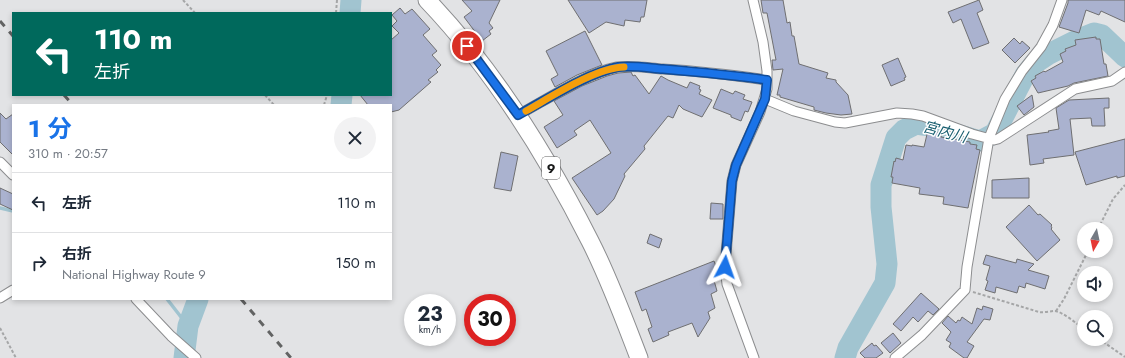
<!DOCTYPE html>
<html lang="ja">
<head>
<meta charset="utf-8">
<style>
	:root { --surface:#fff; --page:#f2f2f3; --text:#1f2937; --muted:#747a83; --line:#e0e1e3; --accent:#1a73e8 }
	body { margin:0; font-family:Jost,"Noto Sans JP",sans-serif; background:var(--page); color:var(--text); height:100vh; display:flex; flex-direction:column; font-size:15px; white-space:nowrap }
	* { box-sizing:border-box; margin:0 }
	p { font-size:13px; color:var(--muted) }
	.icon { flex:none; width:22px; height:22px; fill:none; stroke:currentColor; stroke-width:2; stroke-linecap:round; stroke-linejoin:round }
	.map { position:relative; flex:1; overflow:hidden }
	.details { position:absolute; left:12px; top:104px; width:380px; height:196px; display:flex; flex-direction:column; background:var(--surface); border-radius:0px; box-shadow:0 2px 6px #0003 }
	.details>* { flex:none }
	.guide { position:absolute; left:12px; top:12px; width:380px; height:84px; border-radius:0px; box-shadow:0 2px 6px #0003; background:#00695c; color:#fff; overflow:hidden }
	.needle { width:26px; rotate:189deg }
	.buttons { position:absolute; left:1077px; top:222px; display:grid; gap:8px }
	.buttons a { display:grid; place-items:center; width:36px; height:36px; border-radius:50%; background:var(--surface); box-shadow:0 2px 6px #0003; font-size:20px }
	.speed { position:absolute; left:404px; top:294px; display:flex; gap:8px; font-size:20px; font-weight:700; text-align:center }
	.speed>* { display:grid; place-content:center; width:52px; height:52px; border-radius:50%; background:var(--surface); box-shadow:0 2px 6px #0003; line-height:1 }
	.speed small { font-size:10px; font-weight:400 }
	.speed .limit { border:6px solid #d22; background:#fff; color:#111 }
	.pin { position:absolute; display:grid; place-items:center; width:34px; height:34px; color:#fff; margin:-17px; border:2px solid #fff; border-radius:50%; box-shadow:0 1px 4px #0007 }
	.me { position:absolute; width:44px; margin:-22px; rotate:4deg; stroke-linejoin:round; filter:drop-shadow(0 0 3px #0008) }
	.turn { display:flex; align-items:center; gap:14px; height:84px; padding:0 16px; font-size:18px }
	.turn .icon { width:52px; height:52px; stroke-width:2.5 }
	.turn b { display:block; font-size:28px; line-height:34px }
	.round { display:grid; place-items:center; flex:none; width:42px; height:42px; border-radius:21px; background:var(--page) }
	.summary { display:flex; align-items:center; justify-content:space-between; height:68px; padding:0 16px }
	h1 { font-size:24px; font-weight:700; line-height:30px; color:var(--accent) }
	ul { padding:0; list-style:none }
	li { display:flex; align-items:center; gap:12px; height:60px; padding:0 16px; border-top:1px solid var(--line) }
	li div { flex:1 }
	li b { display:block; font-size:15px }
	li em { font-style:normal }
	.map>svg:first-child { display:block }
</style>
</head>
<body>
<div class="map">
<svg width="1125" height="358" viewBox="0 0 1125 358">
	<rect width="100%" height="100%" fill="#e2e3e5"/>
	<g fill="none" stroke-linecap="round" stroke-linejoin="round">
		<path stroke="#a1c4d0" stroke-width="3.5" d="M0 208 13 211
			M167 299 188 326"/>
		<path stroke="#a1c4d0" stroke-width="21" d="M350 13 351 0
			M341 105 342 95
			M184 358 188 326 198 299
			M845 358 848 348 885 283 887 264 881 207V185L896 138 904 130 916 124 930 126 980 141 995 133 1025 75 1034 64 1049 54 1079 39 1094 33 1102 35 1125 57"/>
	</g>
	<path fill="#aab2cf" stroke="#6f6f71" d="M462 0H500L489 23 493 28 489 31 491 34 482 41 464 17 472 11Z
		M568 0H647L644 17H641L640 22 625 20 624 26 606 22 589 33Z
		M761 0H783L787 23 790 22 792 36H794L799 64 828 73 826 78 836 80V82L848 95 852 114 841 115 826 113 814 110V107L780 97V95H777L783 69 773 70 772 60H776L767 13H763Z
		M979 0 983 10 977 13 989 43 973 49 961 19 953 23 948 12Z
		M1068 0H1125V22L1101 11 1099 15 1086 10 1079 33 1059 27 1068 3Z
		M400 8 405 14 412 9 430 29 423 35 437 51 432 55 441 65 436 70 438 72 428 80 431 82 399 110 391 112V105H368L360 95H391V40L399 33 392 26 397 21 392 15Z
		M585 31 602 65 577 75 555 87 551 79 558 75 546 51Z
		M1096 37V39H1100L1104 64H1106L1108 76 1074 83 1068 86 1038 93 1031 81 1036 78 1035 76 1044 71 1045 72 1063 62 1060 54 1066 51 1065 49 1076 45 1075 40Z
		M1014 38 1020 44 1022 41 1030 48 1015 63 1002 50Z
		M898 58 906 77 904 78 905 80 891 86 882 65Z
		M631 72 633 76 635 75 649 94 661 76 668 80 687 88 690 82 700 86 699 89 701 90 699 94 712 100 702 117 683 109 679 105 673 118 668 116 644 146 645 149 624 174 625 176 614 199 603 211 597 215 572 178 611 153 590 120 574 131 577 135 557 148 544 127 563 115 554 101 582 86 607 76 618 73Z
		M721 89 733 94 735 91 745 95 743 99 752 102 748 112 745 111 741 121 731 117V115L713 108Z
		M1032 95 1034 107 1024 115 1017 106Z
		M1109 98V108H1104L1105 126H1092L1091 118 1070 119 1074 155 1043 159 1044 163 1030 165 1027 135 1049 132 1048 131 1059 129 1056 108 1069 100Z
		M0 113 6 119 13 114V155L0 142Z
		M928 130 942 133 941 137 970 142V144L977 145 976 149 980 150 968 208 943 204 944 197 919 194 920 188 892 183 893 177H891L894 161 895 162 896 158 903 160 906 145 912 146V145L924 147Z
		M1125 139V176L1117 178V176L1086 185 1075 152Z
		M501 152 518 156 511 191 494 188Z
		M1029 178V198H992V180Z
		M0 188 13 194V210L0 204Z
		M711 203 723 204V219H710Z
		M1029 205 1038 215 1040 214 1052 225 1051 226 1052 228 1051 229 1060 240 1037 261 1006 227Z
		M650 234 662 239 659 248 647 243Z
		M986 255 1016 263 1017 259 1034 264 1028 270 1049 276 1045 289 1026 283 1025 288 1019 286 1017 293 996 287 995 293 985 290 988 281 986 280 990 266 983 264Z
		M714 261 718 271 717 272 718 274 713 277 717 291 711 294 715 308 708 312 710 318 698 337 692 323 668 332 669 335 653 342 648 329 652 327 646 309 642 311 635 292Z
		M921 293 939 309 933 315 928 311 918 322 913 317 901 331 893 324Z
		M983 306 993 309 990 320 984 319 967 342 974 346 967 358H964L949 347 951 343 946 340 951 332 942 323 948 316 956 323 958 320 960 321 962 317 972 324 977 308 982 310Z
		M893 333 901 343 890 353 881 343Z
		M872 343 874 346 876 345 883 353 876 358H865L860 353Z"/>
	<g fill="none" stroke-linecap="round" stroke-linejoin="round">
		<g stroke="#8c8d8f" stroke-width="11">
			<path id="street" d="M753 0 763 42 767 71V89L760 112 736 165 732 181 725 267 727 284 754 358
				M765 99 794 111 835 122 845 123 897 113 912 114 923 116 972 134 994 140 998 139 1075 89 1112 81 1125 72
				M518 115C546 100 587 73 617 67 632 65 649 68 663 69 698 71 732 75 767 80
				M0 162 13 175
				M0 298 13 290
				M136 299 171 336 196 358
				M895 358 922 335 965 290 967 267 989 138 1005 99 1022 71 1041 47 1053 25 1062 0"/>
		</g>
		<g stroke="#8c8d8f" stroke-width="19">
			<path id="highway" d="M427 0C494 70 546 154 590 241 609 278 624 319 639 358"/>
		</g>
		<path stroke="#a5a6a7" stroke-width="2" stroke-dasharray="3 2" stroke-linecap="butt" d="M183 0 195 13
			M336 13 337 0
			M265 95 274 105
			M324 105 327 95
			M1098 229 1113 199 1125 185
			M973 292 1039 312C1044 313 1050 311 1055 311 1063 312 1077 324 1084 329
			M1056 311 1064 299 1088 251
			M0 328 16 358
			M1099 339 1125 357"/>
		<use href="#street" stroke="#fff" stroke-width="9"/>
		<use href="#highway" stroke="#fff" stroke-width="17"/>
		<path stroke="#626363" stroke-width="3" stroke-dasharray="7 7" stroke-linecap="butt" d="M0 21 13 36
			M64 95 73 105
			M241 299 291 358"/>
	</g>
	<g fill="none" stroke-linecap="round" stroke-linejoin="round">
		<g stroke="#114b97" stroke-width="10">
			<path id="route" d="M467 46 518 115C546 100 587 73 618 67 632 65 649 68 663 69 698 72 732 75 767 80L765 99 736 165 732 181 725 267"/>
		</g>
		<use href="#route" stroke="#1a73e8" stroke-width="7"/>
		<path stroke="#f59e0b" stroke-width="7" d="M526 111C551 97 595 68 624 67"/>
	</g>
	<g text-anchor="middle" stroke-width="3" stroke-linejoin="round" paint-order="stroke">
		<rect fill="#fff" stroke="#5d5d5d" stroke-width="1" x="542" y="157" width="18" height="22" rx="3"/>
		<g font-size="13" font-weight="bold" fill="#171818">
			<text x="551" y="173">9</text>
		</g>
		<g font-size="15" font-style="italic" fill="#175d6f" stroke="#fff">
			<text transform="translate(945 132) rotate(15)" y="5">宮内川</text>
		</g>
	</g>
</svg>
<div class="buttons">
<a><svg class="needle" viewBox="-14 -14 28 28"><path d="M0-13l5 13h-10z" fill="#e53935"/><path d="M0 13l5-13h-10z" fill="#747a83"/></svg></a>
<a><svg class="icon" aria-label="sound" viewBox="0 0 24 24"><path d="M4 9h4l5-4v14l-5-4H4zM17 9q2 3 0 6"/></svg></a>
<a><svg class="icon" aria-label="search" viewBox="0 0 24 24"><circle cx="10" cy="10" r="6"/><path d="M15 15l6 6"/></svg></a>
</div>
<div class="speed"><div>23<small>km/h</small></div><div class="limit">30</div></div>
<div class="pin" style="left:467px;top:46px;background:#d93025"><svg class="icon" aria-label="arrive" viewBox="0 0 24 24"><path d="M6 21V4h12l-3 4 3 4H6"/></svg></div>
<svg class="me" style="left:725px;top:267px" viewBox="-20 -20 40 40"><path d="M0-17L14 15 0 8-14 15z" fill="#1a73e8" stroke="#fff" stroke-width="4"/></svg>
<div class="guide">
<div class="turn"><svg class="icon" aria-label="left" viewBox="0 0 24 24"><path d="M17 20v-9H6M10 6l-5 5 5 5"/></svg><div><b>110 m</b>左折</div></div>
</div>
<section class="details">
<div class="summary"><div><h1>1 分</h1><p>310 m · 20:57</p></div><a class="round"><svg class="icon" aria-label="close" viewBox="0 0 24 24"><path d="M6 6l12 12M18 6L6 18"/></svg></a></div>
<ul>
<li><svg class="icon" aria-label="left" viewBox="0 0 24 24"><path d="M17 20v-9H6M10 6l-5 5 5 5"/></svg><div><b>左折</b></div><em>110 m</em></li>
<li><svg class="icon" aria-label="right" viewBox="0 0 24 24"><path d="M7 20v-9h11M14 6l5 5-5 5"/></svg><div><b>右折</b><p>National Highway Route 9</p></div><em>150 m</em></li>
</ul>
</section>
</div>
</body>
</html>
